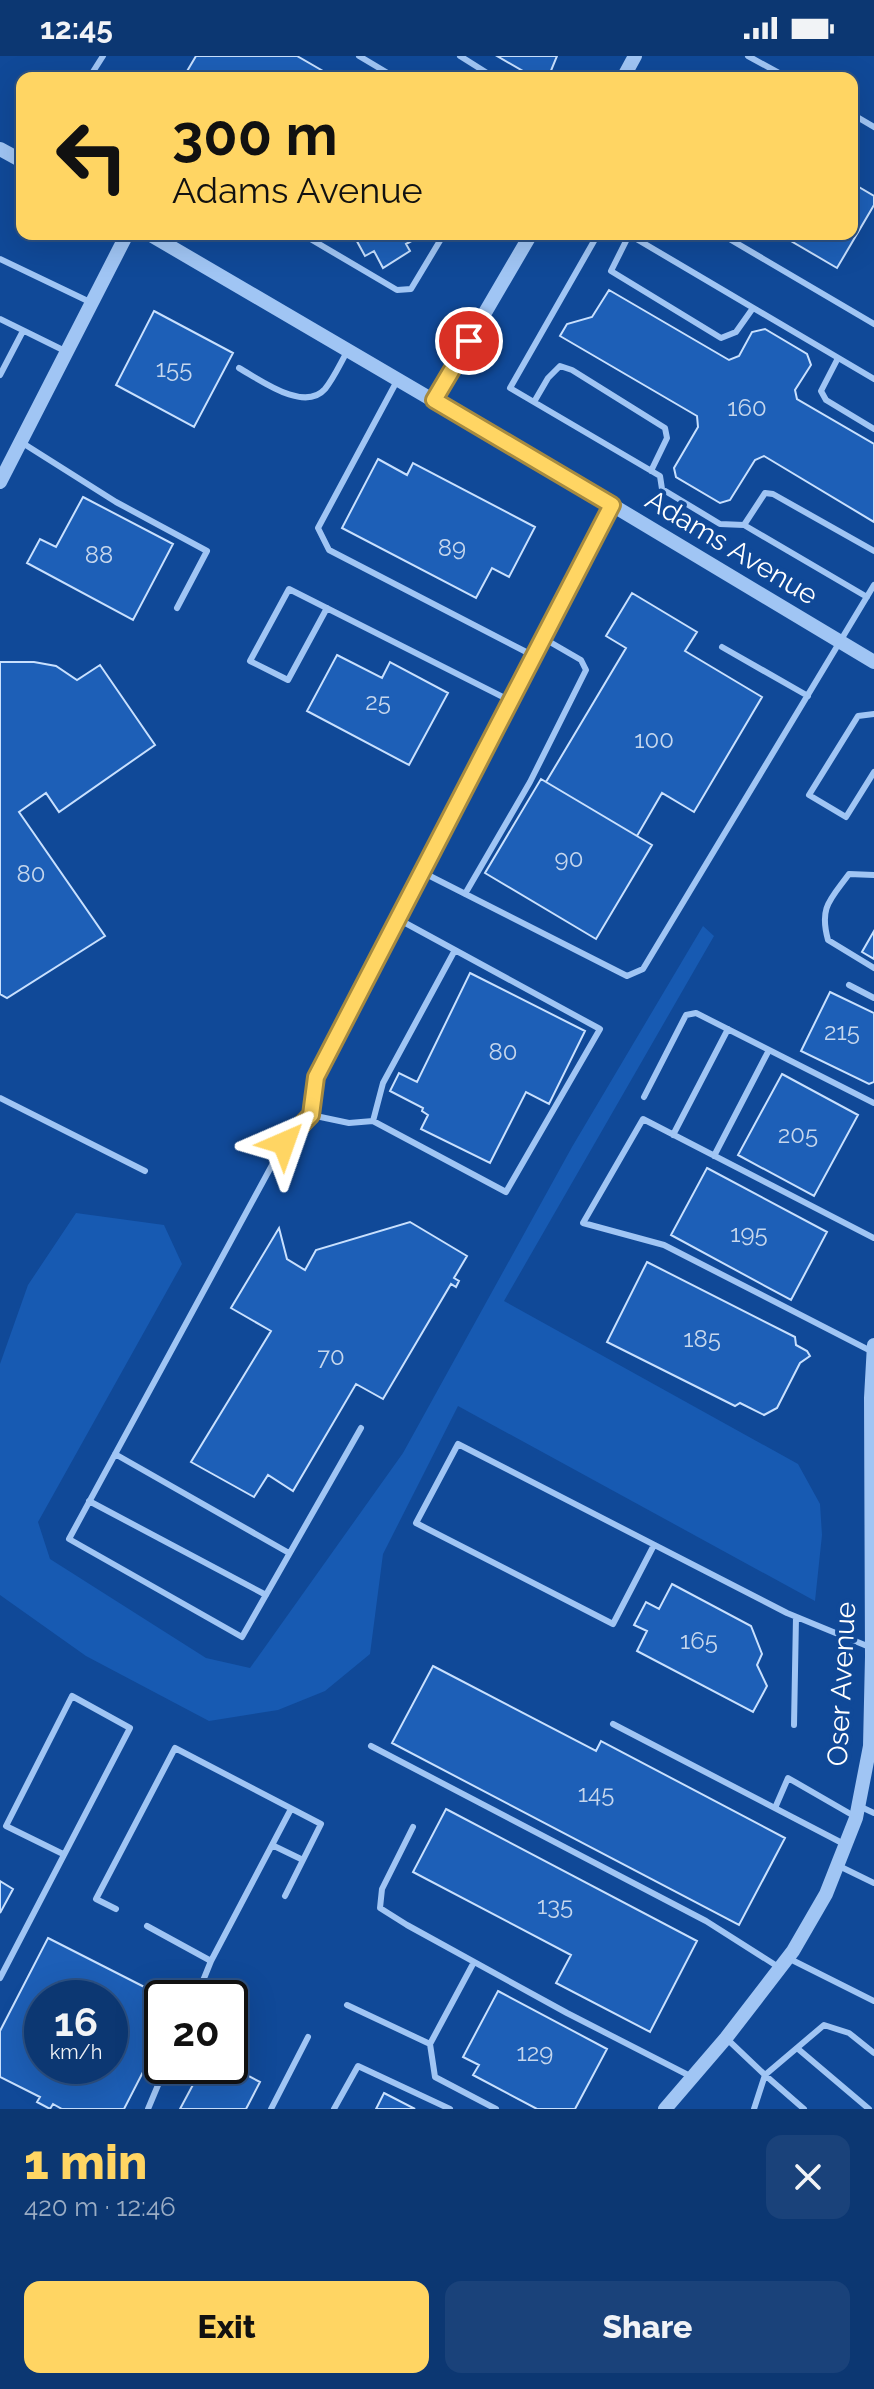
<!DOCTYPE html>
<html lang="en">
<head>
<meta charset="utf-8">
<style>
	:root { --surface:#0c3772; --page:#1a427a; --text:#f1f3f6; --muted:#9aacc4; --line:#2c5184; --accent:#ffd563 }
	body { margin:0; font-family:Raleway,sans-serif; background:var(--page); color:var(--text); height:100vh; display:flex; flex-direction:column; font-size:30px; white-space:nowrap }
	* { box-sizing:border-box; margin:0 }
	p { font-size:26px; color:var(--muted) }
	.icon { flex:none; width:44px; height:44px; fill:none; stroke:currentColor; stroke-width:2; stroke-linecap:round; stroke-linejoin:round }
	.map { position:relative; height:2053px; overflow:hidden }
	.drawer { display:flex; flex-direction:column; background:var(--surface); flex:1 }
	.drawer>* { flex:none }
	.hud { position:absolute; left:16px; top:16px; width:842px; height:168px; border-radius:16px; box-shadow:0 8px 32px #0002,0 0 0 2px var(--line); background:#ffd563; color:#111; overflow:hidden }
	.speed { position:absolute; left:24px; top:1924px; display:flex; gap:16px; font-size:40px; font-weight:700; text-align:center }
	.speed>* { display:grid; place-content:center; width:104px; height:104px; border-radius:50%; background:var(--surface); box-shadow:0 8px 32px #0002,0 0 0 2px var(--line); line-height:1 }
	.speed small { font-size:20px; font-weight:400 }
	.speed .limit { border:4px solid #111; border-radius:12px; background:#fff; color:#111 }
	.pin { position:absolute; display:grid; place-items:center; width:68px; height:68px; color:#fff; margin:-34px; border:4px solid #fff; border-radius:50%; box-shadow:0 2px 8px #0007 }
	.me { position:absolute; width:88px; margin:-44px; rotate:43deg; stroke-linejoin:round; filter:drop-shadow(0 0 6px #0008) }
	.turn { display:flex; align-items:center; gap:28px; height:168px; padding:0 24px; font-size:36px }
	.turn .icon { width:104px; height:104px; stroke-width:2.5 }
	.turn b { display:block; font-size:56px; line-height:68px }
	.round { display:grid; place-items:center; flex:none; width:84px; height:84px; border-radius:16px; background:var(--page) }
	.overview { display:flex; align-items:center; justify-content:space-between; height:136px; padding:0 24px }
	h1 { font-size:48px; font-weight:800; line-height:60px; color:var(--accent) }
	.button { display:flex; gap:16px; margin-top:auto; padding:16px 24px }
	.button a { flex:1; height:92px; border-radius:16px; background:var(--accent); color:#111; font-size:32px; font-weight:800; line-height:92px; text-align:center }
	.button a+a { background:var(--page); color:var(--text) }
	.status { display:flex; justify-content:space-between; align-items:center; height:56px; padding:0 40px; background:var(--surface); direction:ltr }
	.status svg { height:22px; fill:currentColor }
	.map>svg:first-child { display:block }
</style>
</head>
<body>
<div class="status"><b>12:45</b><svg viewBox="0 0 49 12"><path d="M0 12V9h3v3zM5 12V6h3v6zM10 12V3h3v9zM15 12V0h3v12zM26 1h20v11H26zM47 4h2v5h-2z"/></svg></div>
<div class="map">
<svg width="874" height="2053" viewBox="0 0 874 2053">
	<rect width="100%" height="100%" fill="#104998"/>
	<path fill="#175ab2" d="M703 870 714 880 504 1245 798 1408 820 1448 822 1479 815 1545 458 1350 383 1498 370 1598 325 1635 278 1654 209 1665 86 1600 0 1539V1308L28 1229 76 1157 164 1169 182 1208 38 1466 50 1503 206 1602 250 1612 403 1397 572 1091Z"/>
	<path fill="#1d5fb7" stroke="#c8e0fe" stroke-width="2" fill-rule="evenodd" d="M196 0H297L335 22H183Z
		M497 0H557L548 22H529L528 18Z
		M852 127 874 140V149L837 212 779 178H852Z
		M334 178H415L417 182 406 188 410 195 383 212 374 195 365 200 353 178 343 184Z
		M609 234 729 304 739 300 752 276 765 273 807 298 811 309 795 334 797 343 874 388V466L764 400 755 404 730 444 720 447 676 421 674 412 698 371 697 360 560 280 567 268 592 261Z
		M154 255 233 297 194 371 116 329Z
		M378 403 407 419 413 407 535 471 509 521 492 512 476 542 342 472Z
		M83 441 173 488 133 564 27 507 40 483 56 491Z
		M632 537 697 576 685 595 762 641 694 756 662 737 637 780 546 726 626 592 606 580Z
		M337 599 382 622 390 606 448 637 409 709 307 655Z
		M0 606H34L56 610 77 624 100 609 155 689 59 756 46 737 19 756 105 880 7 942 0 938Z
		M541 723 652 789 596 883 485 817Z
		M874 875V903L862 896Z
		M470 917 585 975 549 1048 526 1036 490 1107 421 1073 428 1059 422 1055 423 1052 390 1035 399 1017 417 1026Z
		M830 936 874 957V1026L869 1028 801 995Z
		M782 1018 858 1059 814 1140 738 1099Z
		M707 1112 827 1176 791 1244 671 1179Z
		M410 1166 467 1200 454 1222 459 1225 456 1231 451 1228 383 1343 356 1328 293 1435 268 1419 254 1441 191 1406 271 1275 231 1252 279 1172 287 1203 305 1214 316 1194Z
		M647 1206 795 1281 796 1289 807 1295 810 1300 800 1307 777 1352 764 1359 740 1347 735 1350 607 1286Z
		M672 1528 751 1570 762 1598 757 1609 767 1630 753 1656 637 1595 647 1575 634 1569 646 1546 659 1553Z
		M433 1610 596 1695 601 1685 785 1782 739 1869 392 1687Z
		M446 1753 697 1885 650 1976 556 1927 571 1899 413 1816Z
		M0 1825 13 1833 0 1857Z
		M48 1882 166 1942H162V1979L124 2053H62L53 2048 50 2053 37 2046 40 2041 0 2021V1975ZM42 1942H110V2010H42Z
		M498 1935 607 1993 575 2053H537L473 2019 479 2009 463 2001Z
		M203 2010H230L260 2026 246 2053H180Z
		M384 2037 415 2053H376Z"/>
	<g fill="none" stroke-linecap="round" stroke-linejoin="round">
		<path stroke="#a0c5f4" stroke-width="6" d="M359 0 396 22
			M460 0 495 22
			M748 0 788 22
			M89 22 103 0
			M852 58 874 71
			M302 178 397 234 411 233 444 178
			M598 178 510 332 660 420 662 433 720 468 744 469 867 541
			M628 178 874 323
			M721 178 874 268
			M629 179 611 215 721 282 736 276 753 252
			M0 203 92 247
			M0 263 67 296
			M838 302 821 335 826 344 874 373
			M239 312C259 323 304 357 325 333 334 322 341 306 348 294
			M0 319 23 275
			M398 323 318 472 329 494 534 600
			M534 346 548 322 560 310 572 314 665 372 667 382 651 415
			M21 386 116 446 207 495 177 552
			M744 469 765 437 773 438 874 495
			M327 552 288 624 250 605 289 533 511 645
			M722 591 808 640
			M874 658 858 660 809 739 846 761 874 716
			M422 816 627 920 643 913 874 529
			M874 819 849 818C830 844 819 851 828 884L874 912
			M465 838 530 726 586 614 581 604 543 582
			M849 929 874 942
			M644 1041 686 959 696 957 874 1047
			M0 1042 145 1115
			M373 1065 383 1027 455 894
			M673 1079 728 973
			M714 1100 769 994
			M873 1296 664 1189 583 1167 643 1063 874 1182
			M361 1372 242 1581 69 1483 284 1087 311 1059 349 1067 373 1065 506 1136 600 973 398 863
			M115 1398 289 1497
			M89 1445 266 1539
			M654 1489 613 1568 416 1467 458 1388 787 1557 872 1592
			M613 1668 844 1788
			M794 1669 796 1561
			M371 1690 706 1865 780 1912
			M859 1750 874 1757
			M775 1752 788 1722 854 1760
			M413 1771 382 1833 380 1852 407 1869 567 1957 692 2021
			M272 1789 303 1804
			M837 1809 874 1827
			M116 1853 96 1843 175 1692 321 1768 285 1840
			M147 1870 211 1905
			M788 1902 874 1945
			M474 1906 430 1988 435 2021 496 2053
			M0 1922 130 1672 72 1640 6 1770 63 1798
			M196 1942 211 1905 291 1753
			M347 1949 430 1988
			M726 1982 765 2019 824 1969 849 1977 874 1997
			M797 1992 869 2053
			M148 2053 166 2010
			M271 2053 308 1981
			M334 2053 358 2010 450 2053
			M754 2053 765 2019 804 2053"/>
		<path stroke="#a0c5f4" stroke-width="8" d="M311 1059 316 1021 612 449"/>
		<path stroke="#a0c5f4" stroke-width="14" d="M623 22 635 0
			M0 93 22 105
			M149 178 612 449 874 606
			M434 344 531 178
			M0 426 127 178
			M665 2053 726 1982 793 1895 826 1838 856 1762 870 1690 872 1601 871 1342 874 1289"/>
	</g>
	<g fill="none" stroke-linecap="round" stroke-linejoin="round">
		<g stroke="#a68a40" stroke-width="20">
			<path id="route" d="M284 1087 311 1059 316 1021 612 449 434 344 469 285"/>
		</g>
		<use href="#route" stroke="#ffd563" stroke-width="14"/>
	</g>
	<g text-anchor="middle" stroke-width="8" stroke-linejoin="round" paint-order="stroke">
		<g font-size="24" fill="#c6d7ed">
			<text x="174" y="321">155</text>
			<text x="747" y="360">160</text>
			<text x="452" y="500">89</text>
			<text x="99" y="507">88</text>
			<text x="378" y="654">25</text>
			<text x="654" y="692">100</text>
			<text x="569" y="811">90</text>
			<text x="31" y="826">80</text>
			<text x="842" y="984">215</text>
			<text x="503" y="1004">80</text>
			<text x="798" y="1087">205</text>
			<text x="749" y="1186">195</text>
			<text x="702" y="1291">185</text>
			<text x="331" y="1309">70</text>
			<text x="699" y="1593">165</text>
			<text x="596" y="1746">145</text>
			<text x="555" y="1858">135</text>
			<text x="535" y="2005">129</text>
		</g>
		<g font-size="28" fill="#fff" stroke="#104998">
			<text transform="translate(732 491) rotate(31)" y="10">Adams Avenue</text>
			<text transform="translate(841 1628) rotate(-87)" y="10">Oser Avenue</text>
		</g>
	</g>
</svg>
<div class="speed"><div>16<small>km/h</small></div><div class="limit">20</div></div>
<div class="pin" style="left:469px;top:285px;background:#d93025"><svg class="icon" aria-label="arrive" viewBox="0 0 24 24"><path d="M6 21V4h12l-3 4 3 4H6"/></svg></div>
<svg class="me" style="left:284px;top:1087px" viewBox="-20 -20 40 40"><path d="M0-17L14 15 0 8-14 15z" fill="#ffd563" stroke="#fff" stroke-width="4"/></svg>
<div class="hud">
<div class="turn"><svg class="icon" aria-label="left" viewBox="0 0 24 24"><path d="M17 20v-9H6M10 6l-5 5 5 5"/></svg><div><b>300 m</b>Adams Avenue</div></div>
</div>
</div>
<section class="drawer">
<div class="overview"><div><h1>1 min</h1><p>420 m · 12:46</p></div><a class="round"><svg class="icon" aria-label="close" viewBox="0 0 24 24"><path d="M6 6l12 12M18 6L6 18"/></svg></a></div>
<div class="button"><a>Exit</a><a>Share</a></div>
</section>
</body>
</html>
